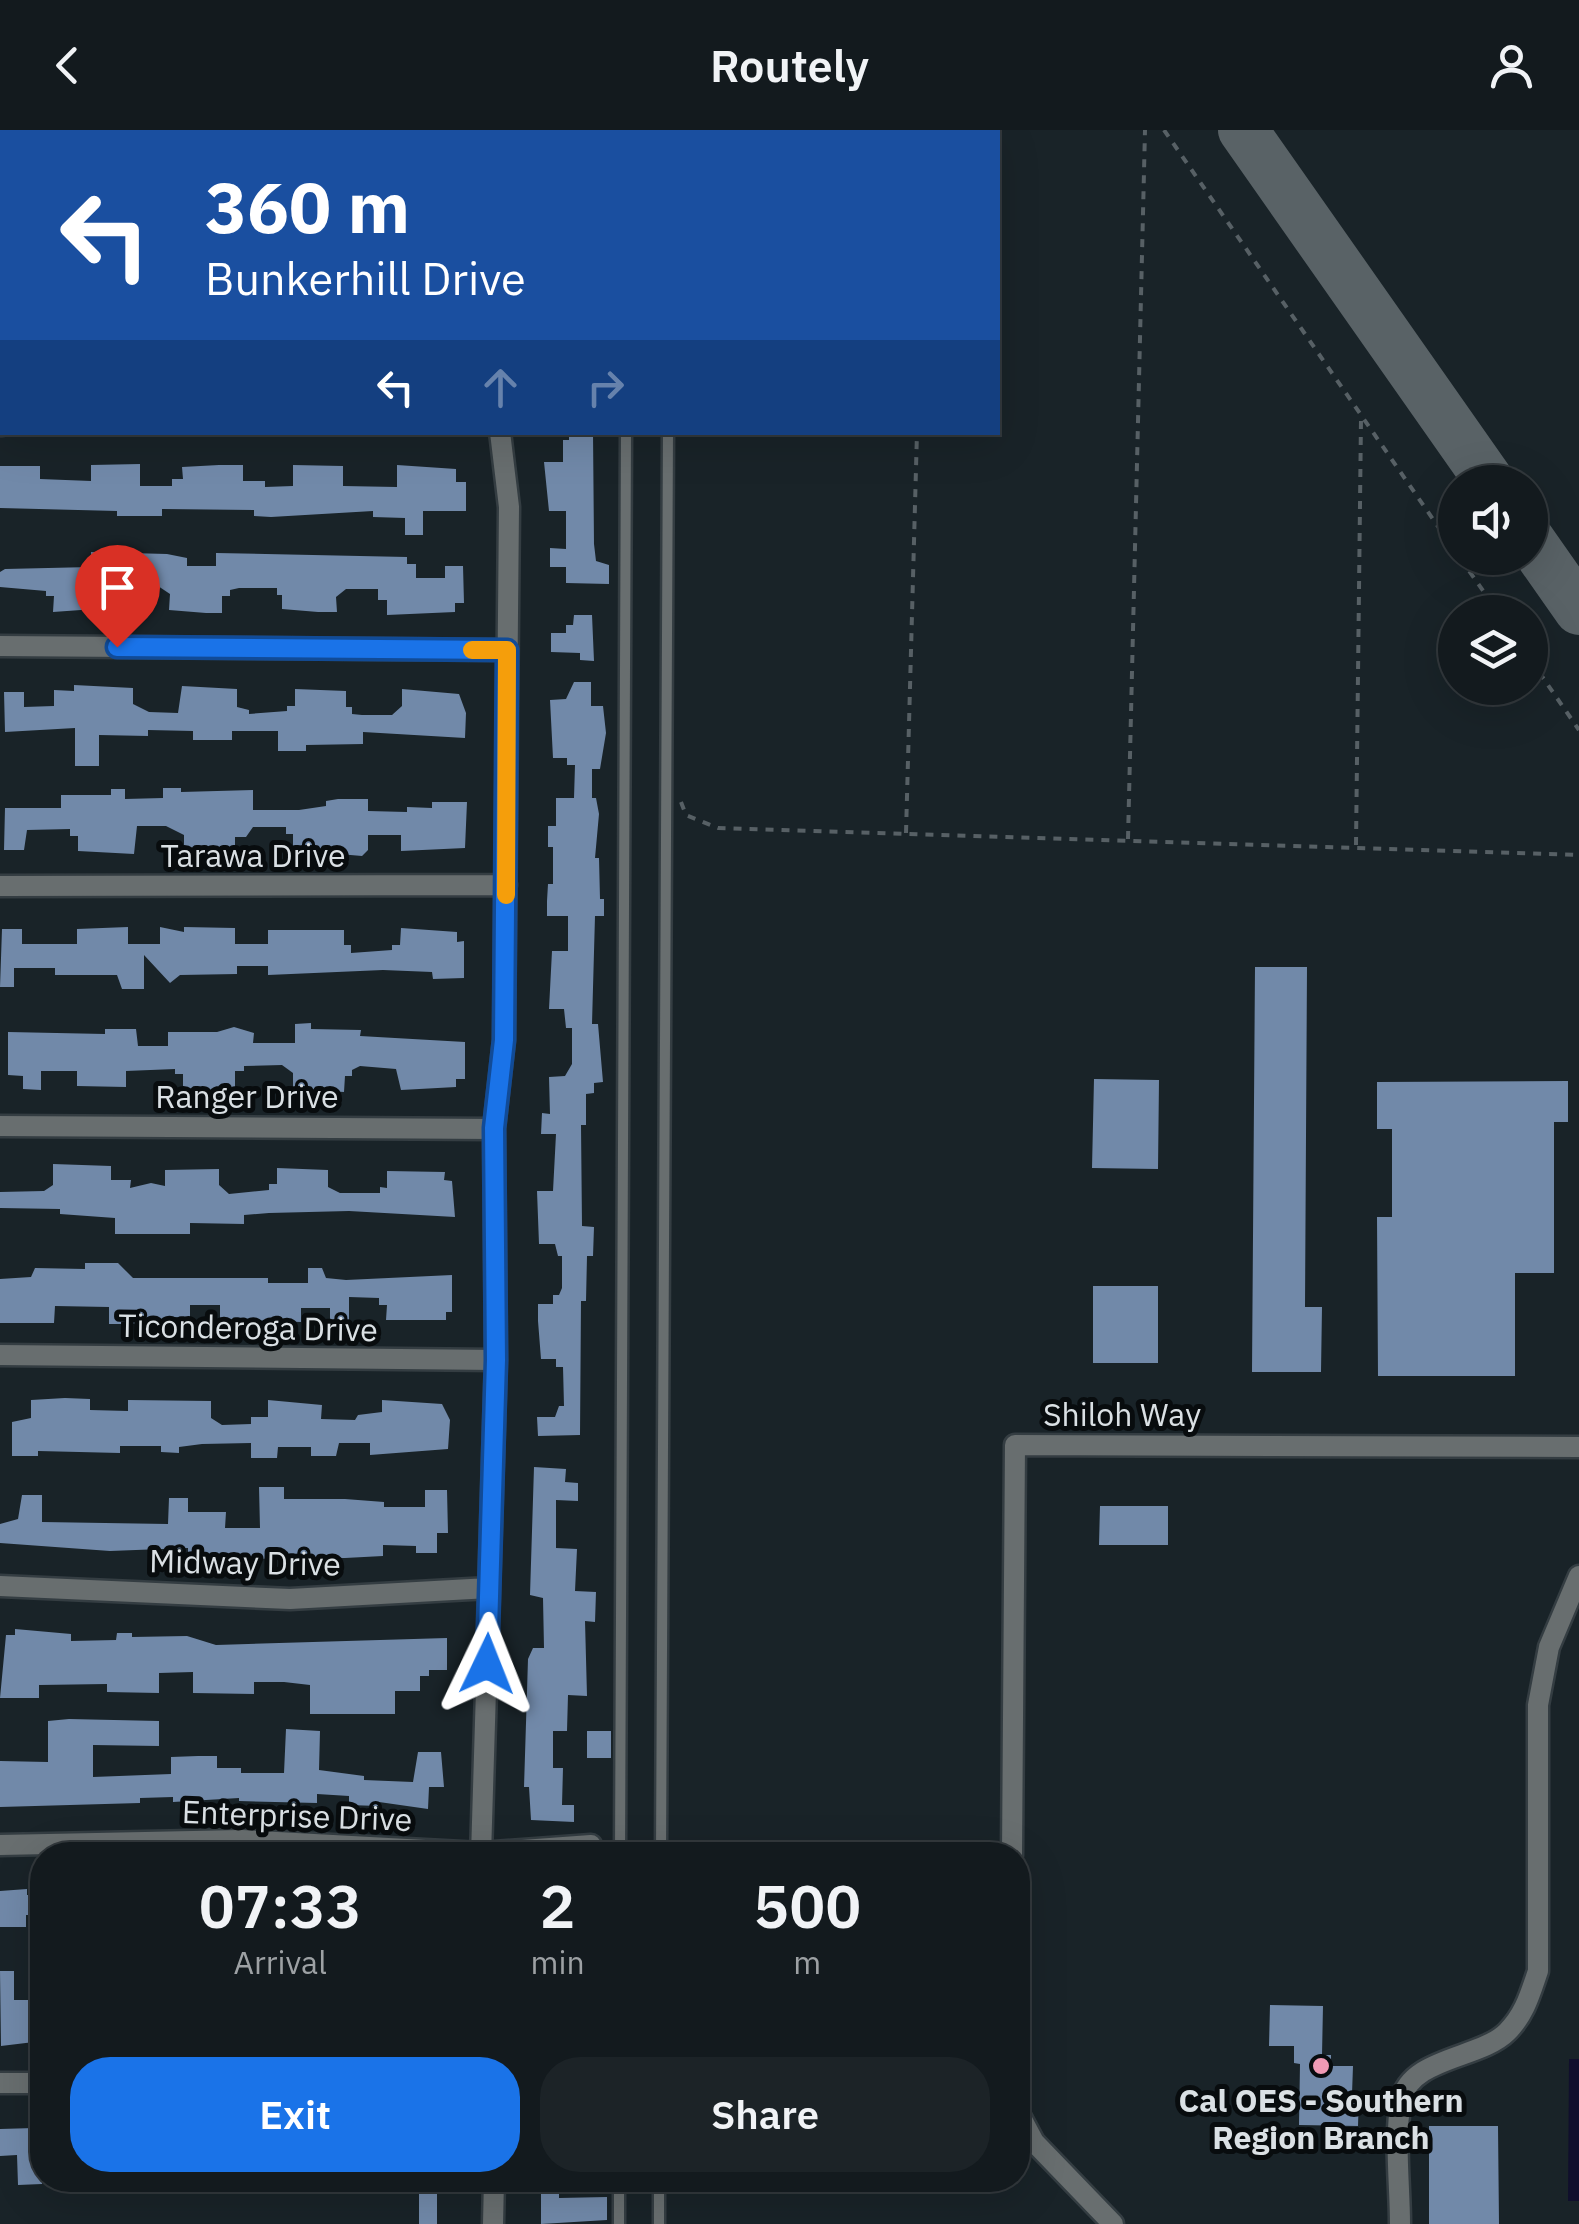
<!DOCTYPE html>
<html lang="en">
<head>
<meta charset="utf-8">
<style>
	:root { --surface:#131a1e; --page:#1c2327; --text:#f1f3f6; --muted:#9da1a4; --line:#32383c; --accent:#1a73e8 }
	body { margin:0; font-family:"IBM Plex Sans",sans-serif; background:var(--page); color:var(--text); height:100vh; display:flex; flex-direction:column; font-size:38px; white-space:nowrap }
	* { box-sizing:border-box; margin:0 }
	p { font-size:32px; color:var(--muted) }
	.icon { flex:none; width:55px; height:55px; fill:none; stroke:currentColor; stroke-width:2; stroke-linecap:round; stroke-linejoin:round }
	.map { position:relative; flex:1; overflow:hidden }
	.sheet { position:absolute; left:30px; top:1712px; width:1000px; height:350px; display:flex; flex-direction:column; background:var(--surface); border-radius:40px; box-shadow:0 10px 40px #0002,0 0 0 2px var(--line) }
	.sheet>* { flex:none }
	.banner { position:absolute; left:0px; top:0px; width:1000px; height:305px; box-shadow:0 10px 40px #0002,0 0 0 2px var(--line); background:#1a4fa0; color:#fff; overflow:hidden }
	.tools { position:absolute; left:1438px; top:335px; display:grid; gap:20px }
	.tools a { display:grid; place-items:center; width:110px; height:110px; border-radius:50%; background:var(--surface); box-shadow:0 10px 40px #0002,0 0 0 2px var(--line); font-size:50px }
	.pin { position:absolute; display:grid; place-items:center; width:85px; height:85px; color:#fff; margin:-102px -42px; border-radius:50% 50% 50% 0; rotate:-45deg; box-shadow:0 0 10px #0007 }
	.pin .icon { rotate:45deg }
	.me { position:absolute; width:110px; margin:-55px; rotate:2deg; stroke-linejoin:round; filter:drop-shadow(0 0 8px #0008) }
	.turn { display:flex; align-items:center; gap:35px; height:210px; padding:0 40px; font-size:45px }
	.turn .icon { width:130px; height:130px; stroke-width:2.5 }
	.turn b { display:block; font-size:70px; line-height:85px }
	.lanes { display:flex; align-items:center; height:95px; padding:0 40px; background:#0003; justify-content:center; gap:50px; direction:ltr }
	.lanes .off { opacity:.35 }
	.eta { display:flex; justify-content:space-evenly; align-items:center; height:170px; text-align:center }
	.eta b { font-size:60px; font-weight:600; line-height:70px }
	.cta { display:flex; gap:20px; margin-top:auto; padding:20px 40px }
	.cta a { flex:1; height:115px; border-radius:40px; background:var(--accent); color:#fff; font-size:40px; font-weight:600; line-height:115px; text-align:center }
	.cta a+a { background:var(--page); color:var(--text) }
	header { display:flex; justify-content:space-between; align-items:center; height:130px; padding:0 40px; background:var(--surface); font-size:45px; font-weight:600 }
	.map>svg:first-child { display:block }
</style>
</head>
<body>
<header><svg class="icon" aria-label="back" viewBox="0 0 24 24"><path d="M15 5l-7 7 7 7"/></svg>Routely<svg class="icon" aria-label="person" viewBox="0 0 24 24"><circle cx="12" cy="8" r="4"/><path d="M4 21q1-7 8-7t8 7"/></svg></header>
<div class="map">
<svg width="1579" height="2094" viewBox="0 0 1579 2094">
	<rect width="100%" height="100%" fill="#192328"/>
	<path fill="#100f2c" d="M1569 1929H1579V2071H1568Z"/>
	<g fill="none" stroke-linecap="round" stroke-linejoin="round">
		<path stroke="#596266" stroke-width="50" d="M1243 0 1490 352
			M1530 410 1579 480"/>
	</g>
	<path fill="#7189a9" d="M569 302H593L594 414 596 431 609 435V454L566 453V437H550V418L566 419V381H549L544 332H563V310H569Z
		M140 334V356H172V349H183L182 337 219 335H243V351H265V357L293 356V335L343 336V356L397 357V335L456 339V352H466V381H423V405H405V388L373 387V381L271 387 254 386V380L162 379V386H117V381L0 378V336H40V349L91 351V335Z
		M91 422 167 424 187 428V436H216V423L407 427V434H416V448H445V436H463L464 473H455V482L387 485V470H378V459H346L336 467 337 482H318L282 479V465H277V458H239L230 460V466H222V483H206L169 480 170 464 158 456 127 455 109 463V478L53 482 54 466H46V461L0 457V442L5 439 91 437Z
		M574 485H592L594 531 580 530V523L551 522V503H566V495H573Z
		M574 552H591V576H603L606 603 600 639H592V668H596L599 684 595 728H599L600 769H604V786H595L592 894H598L603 952 594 953V963L586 964V995H581L582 1096 594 1097 593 1126H587L586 1171H581L580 1305 538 1306 537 1287H555L559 1276H564L563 1237H556V1229H541L538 1191V1174H553V1165H559L562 1158V1126H558L555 1114H539L537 1061H553L556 1004H541L542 983 550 984 549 947 565 946 572 934V898H566L564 879H549L552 821H568V786H547V771L548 754H553V717H548V696H556V668H574L575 635H567V628H553L550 570 566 569Z
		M74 555 133 558V574L149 582 178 583 182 556 237 559V577L249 580V584L287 581V576H295V559L346 561V577H352V584L362 585H392L402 576V559L459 564 466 583 465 608 363 602V614L306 615V621H278V601H232V610H193V601L148 600V606L99 605V636H75V598L5 602 4 562H24V577L54 576V560L74 561Z
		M163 658H181V662L253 660V680H299L326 676V671L338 669H368V681L407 682V677L432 678V672H467L465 718 401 721V705H368V720L362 726 293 720V704H286V697H253L246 707H235V722H184V705L166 696H137L134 724 78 721V706H70V699L27 700 24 720H4L5 678H61V665H111V659H125V669L163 668Z
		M128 797V814H160V797L184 802V797L235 798V814H268V800H344V815H351V823L392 820V815H400L401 798 457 802V812L464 811V848L433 849 432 842 383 840 268 845V836H237V844L180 845 170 853 144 825V859H122L117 845H55V838H14V857H0L2 799H22V814H77V799Z
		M1255 837H1307L1305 1177H1322L1321 1242H1252Z
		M311 893V899L361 900 360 906 465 912V949H456V957L401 960 396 939 360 936 352 940V946H345L344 962 293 959V943L282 935 244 936V941H235V958L202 961H183V944H175V939L126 941V957L77 956V941H41V960L23 959V946L8 945V902L105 904V899H136L138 916H168V902H217L234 897 254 903 253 913H295V894Z
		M1094 949 1159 950 1158 1039 1092 1038Z
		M1568 951V992H1554V1143H1515V1246H1378L1377 1087H1392V999H1377V952Z
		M53 1034 111 1036V1050H131L130 1058 151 1053 165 1056V1040L219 1039V1055L229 1064 269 1060V1054H277V1038L328 1040V1057L340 1063H380V1057L387 1058V1041L445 1042 444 1050 452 1051 455 1087 349 1081 269 1083 244 1085V1094L190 1093V1104H115V1088L60 1084V1079L0 1078V1062L44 1061 53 1055Z
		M85 1133H118L133 1148H268V1153H308V1138H322L326 1148 346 1150 452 1145V1182H446V1190H386L387 1175H379V1168L349 1167V1194H330V1178H301V1192L220 1189V1175H190V1187H164V1194H109V1177L55 1176 54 1193H0V1149L31 1147 35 1138 85 1139Z
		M1093 1156H1158V1233H1093Z
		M65 1268 90 1269V1280L128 1281V1270L211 1271V1288L222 1295 251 1294V1287H268V1270L322 1275 321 1289 355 1290 358 1285 382 1282V1270L442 1274 450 1290 448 1319 370 1325V1313H339L336 1326H311V1317H278L277 1328H251V1313L202 1314 179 1317V1323L161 1322V1316H120V1323L38 1321V1326H12V1292L31 1288V1270Z
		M534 1337 566 1339 565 1352 578 1353V1371L556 1370V1418L577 1419 575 1461 596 1462 595 1492 585 1491 587 1566 568 1565 567 1601H553V1638H563L562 1675H574V1692L531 1690 529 1657H524L528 1529 533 1518H544L543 1468 530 1465Z
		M259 1357H284V1369H345L384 1372V1377H425V1360H447L448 1403H437V1423H416V1416L383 1415V1426L345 1428 240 1429V1425H188V1418L110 1421 0 1413V1394L18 1389 22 1365H42V1392L168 1394 169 1368H188V1382H226L225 1398H260Z
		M1100 1376H1168V1415H1099Z
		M15 1499 71 1504V1511L116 1510 117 1503H132V1507L187 1506 216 1515 447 1508V1540H429V1546H420V1561H395V1584H310V1555L284 1552H254V1564L193 1563V1542L159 1543V1563L107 1562V1554L39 1555V1568H0L6 1505H15Z
		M69 1589 159 1591V1616L93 1615V1647L171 1644V1627L198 1626H217V1638H241V1643H284L286 1599 320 1601 319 1640 364 1646V1650L413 1652 418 1622H441L444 1657H429L428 1679 379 1672 378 1676 349 1675V1666L317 1664V1673L239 1671V1668L173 1672V1667L140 1668V1673L0 1677V1631L48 1632V1591Z
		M587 1601H611V1628H587Z
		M27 1759V1765H34L33 1785H26V1797H0V1761Z
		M0 1841H14V1870H34V1912L1 1916Z
		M1270 1875 1323 1876 1322 1925H1331V1936H1353L1352 1964H1359L1358 1996 1299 1995 1300 1934 1294 1933V1916H1269Z
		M1429 1996H1498L1499 2094H1429Z
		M34 1998 35 2029H42V2054L18 2055 17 2025 0 2026V1999Z
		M419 2050H437V2094H419Z
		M541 2050H559V2068L607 2067V2090L541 2094Z"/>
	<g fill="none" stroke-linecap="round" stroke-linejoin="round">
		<g stroke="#343d42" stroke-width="15">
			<path id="service" d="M628 2V0
				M669 2V0
				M620 1725 626 302
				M661 1725 668 302
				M619 2094V2050
				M659 2094V2050"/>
		</g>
		<g stroke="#343d42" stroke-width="25">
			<path id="minor" d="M287 0V2
				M68 2V0
				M508 2V0
				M0 295H2
				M0 516 507 520
				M0 756 506 755
				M0 996 494 999
				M0 1225 496 1230
				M0 1456 290 1469 489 1458
				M0 1715 241 1710 481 1723 591 1715
				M481 1725 496 1230 494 999 504 910 509 377 500 302
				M1012 1725 1015 1315 1579 1317
				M0 1953H42
				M1018 1982 1034 2012 1113 2094
				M493 2094 494 2050
				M1400 2094C1400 2055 1394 2009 1401 1971 1410 1927 1480 1929 1507 1902 1525 1884 1530 1864 1538 1841V1575L1549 1517 1579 1446"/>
		</g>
		<path stroke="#576065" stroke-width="4" stroke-dasharray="8 8" stroke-linecap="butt" d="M1164 0 1455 421
			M687 2V0
			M926 2V0
			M1460 428 1498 482
			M1530 529 1579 600
			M681 672 686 685 718 698 1579 725
			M906 703 917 302
			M1128 709 1145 0
			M1356 715 1361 289"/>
		<use href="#service" stroke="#686e6f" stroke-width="10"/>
		<use href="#minor" stroke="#686e6f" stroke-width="20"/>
	</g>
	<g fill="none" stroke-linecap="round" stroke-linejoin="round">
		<g stroke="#114b97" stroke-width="25">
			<path id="route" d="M117 517 507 520 504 910 494 998 496 1230 487 1534"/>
		</g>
		<use href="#route" stroke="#1a73e8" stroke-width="18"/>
		<path stroke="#f59e0b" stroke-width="18" d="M472 520H507L506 765"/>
	</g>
	<circle fill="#f09ab4" stroke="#080c0e" stroke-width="4" cx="1321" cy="1936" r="10"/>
	<g text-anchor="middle" stroke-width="10" stroke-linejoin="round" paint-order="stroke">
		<g font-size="32" fill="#dae0e4" stroke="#080c0e">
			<text x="253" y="737">Tarawa Drive</text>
			<text x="247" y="978">Ranger Drive</text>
			<text transform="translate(248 1198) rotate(1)" y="11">Ticonderoga Drive</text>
			<text x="1122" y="1296">Shiloh Way</text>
			<text transform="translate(245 1433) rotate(1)" y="11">Midway Drive</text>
			<text transform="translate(297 1686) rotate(2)" y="11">Enterprise Drive</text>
		</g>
		<g font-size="32" font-weight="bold" fill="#dae0e4" stroke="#080c0e">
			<text x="1321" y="1982">Cal OES - Southern<tspan x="1321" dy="37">Region Branch</tspan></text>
		</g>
	</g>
</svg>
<div class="tools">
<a><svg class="icon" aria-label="sound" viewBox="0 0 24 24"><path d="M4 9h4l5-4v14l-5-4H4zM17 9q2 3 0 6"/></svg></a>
<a><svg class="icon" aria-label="layers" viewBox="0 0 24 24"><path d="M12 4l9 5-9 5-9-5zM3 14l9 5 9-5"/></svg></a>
</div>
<div class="pin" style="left:117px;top:517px;background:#d93025"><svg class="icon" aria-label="arrive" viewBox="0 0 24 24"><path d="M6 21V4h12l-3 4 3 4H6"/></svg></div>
<svg class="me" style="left:487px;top:1534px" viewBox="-20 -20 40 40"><path d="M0-17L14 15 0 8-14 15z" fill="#1a73e8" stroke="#fff" stroke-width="4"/></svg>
<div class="banner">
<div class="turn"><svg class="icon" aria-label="left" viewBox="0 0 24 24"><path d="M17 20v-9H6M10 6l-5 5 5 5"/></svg><div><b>360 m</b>Bunkerhill Drive</div></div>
<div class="lanes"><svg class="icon" aria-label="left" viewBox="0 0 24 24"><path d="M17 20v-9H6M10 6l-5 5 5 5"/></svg><svg class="icon off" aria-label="ahead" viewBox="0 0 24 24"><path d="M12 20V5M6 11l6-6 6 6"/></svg><svg class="icon off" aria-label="right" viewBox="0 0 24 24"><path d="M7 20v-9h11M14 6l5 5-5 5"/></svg></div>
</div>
<section class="sheet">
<div class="eta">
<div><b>07:33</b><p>Arrival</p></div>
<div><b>2</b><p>min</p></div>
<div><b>500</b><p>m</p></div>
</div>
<div class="cta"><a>Exit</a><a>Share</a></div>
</section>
</div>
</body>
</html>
